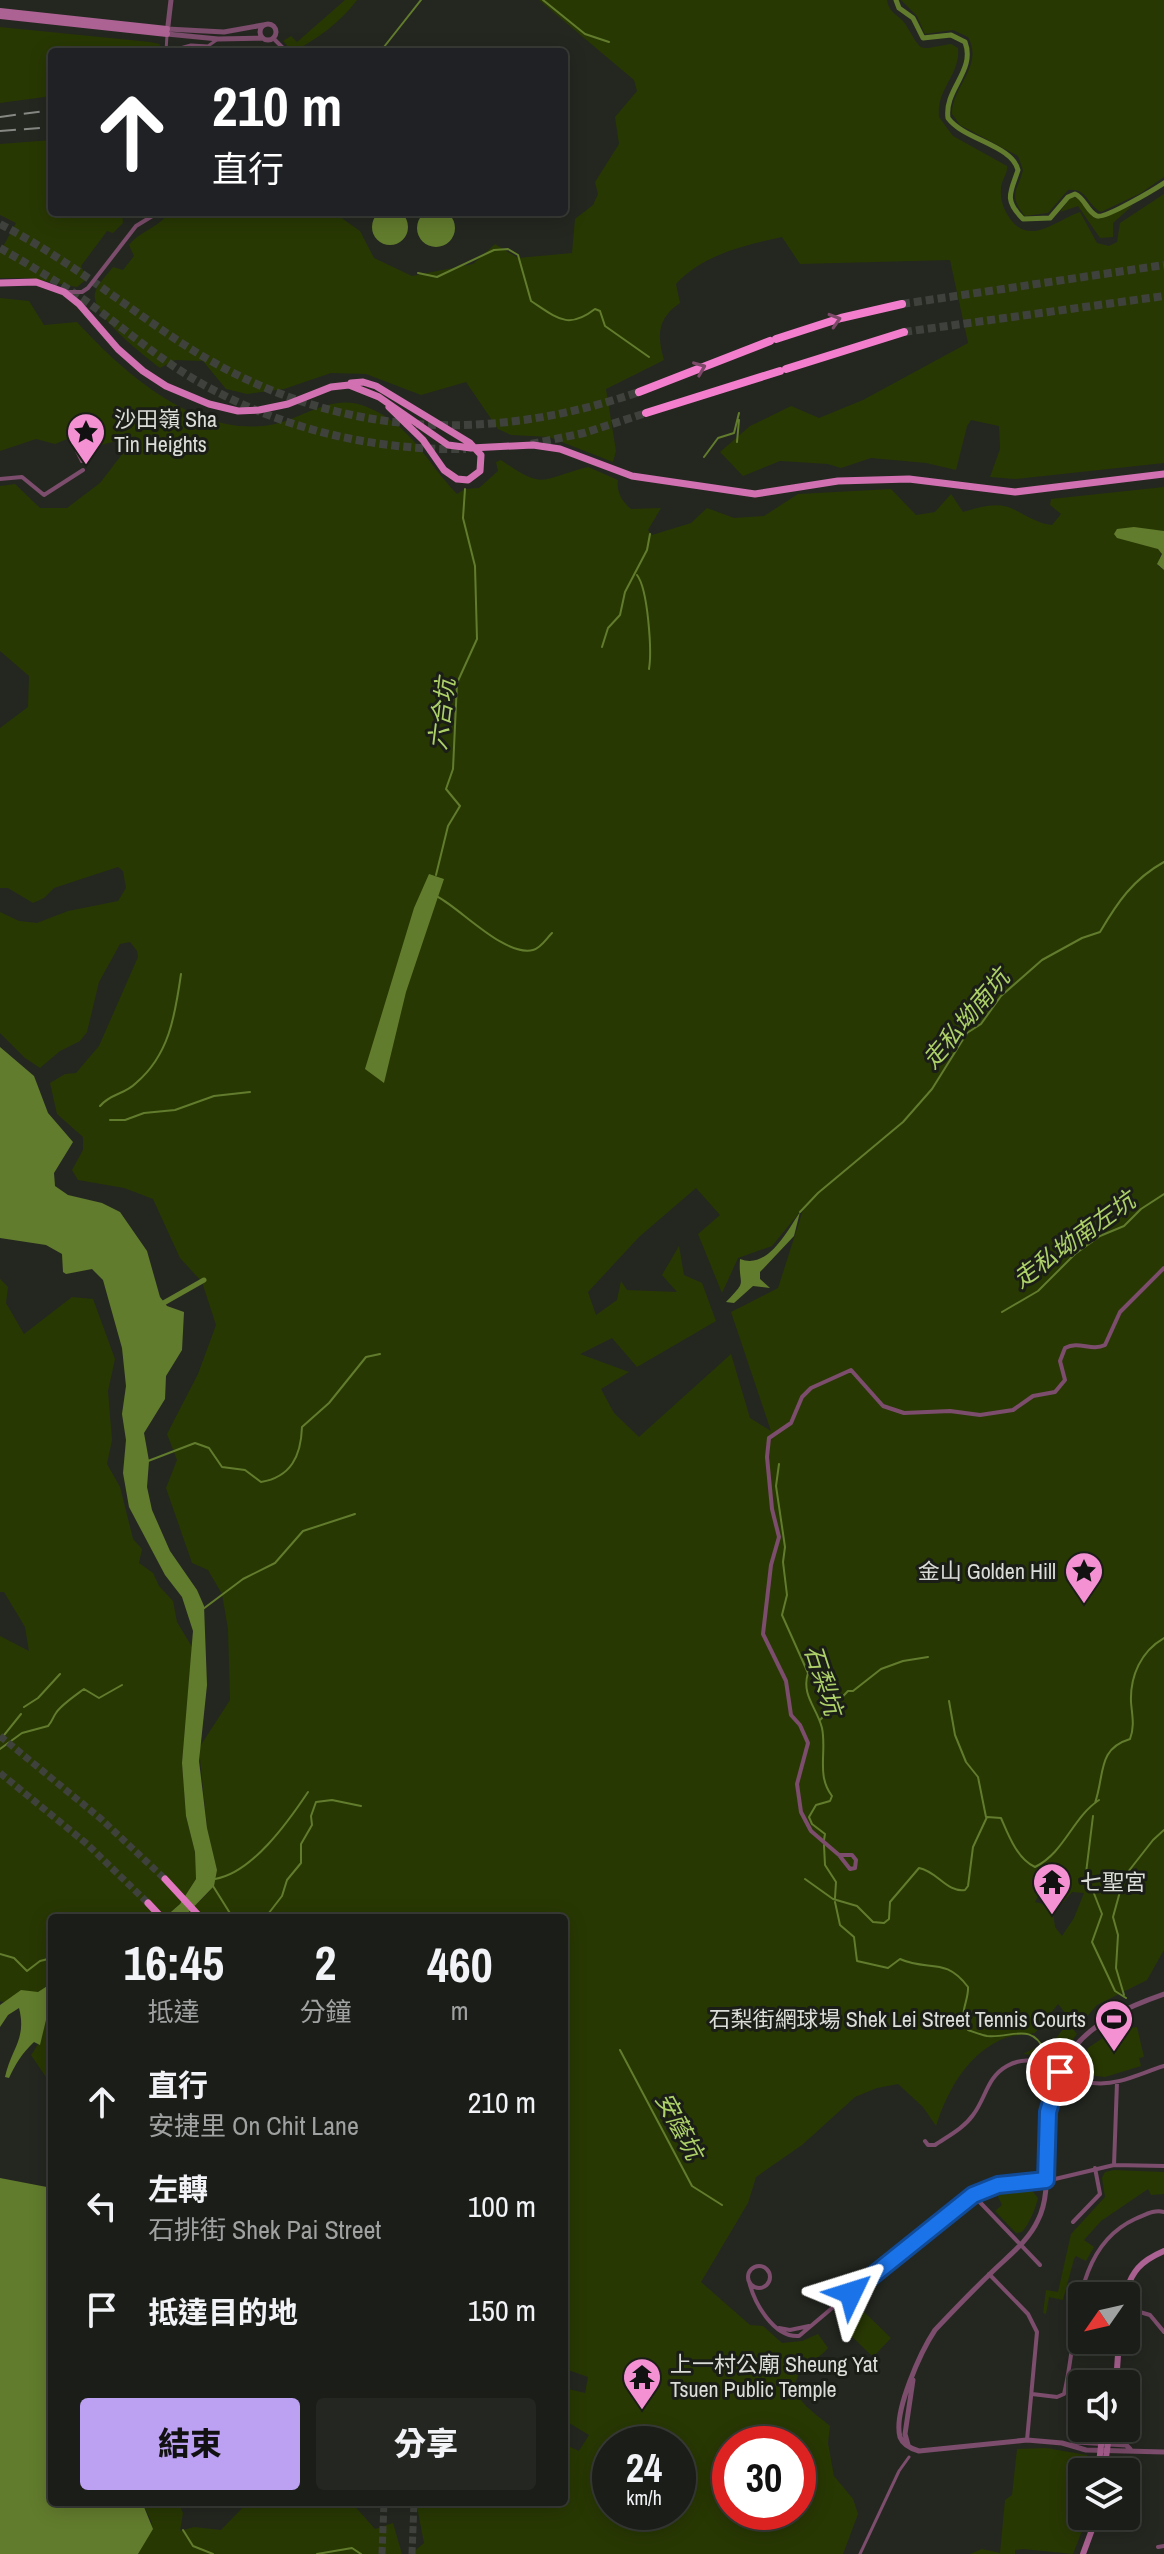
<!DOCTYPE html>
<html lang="zh-TW">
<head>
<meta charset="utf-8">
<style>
	:root { --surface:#1b1d18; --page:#242621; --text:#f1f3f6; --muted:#a0a2a2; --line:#393b37; --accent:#bca0f2 }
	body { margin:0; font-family:"Archivo Narrow","Noto Sans TC",sans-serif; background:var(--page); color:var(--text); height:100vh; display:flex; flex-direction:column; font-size:30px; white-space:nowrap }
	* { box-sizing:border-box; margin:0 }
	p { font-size:26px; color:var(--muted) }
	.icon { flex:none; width:44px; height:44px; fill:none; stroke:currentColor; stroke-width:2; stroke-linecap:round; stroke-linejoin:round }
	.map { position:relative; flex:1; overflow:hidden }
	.side { position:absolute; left:48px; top:1914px; width:520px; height:592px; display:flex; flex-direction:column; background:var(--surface); border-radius:8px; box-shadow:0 4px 20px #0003,0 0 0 2px var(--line) }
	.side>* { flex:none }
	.hud { position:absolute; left:48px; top:48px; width:520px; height:168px; border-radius:8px; box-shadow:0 4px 20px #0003,0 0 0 2px var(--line); background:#202124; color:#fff; overflow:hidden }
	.needle { width:52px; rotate:236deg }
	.controls { position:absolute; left:1068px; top:2282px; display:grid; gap:16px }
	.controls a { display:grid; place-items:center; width:72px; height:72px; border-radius:8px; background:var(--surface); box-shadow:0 4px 20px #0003,0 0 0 2px var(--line); font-size:40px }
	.speed { position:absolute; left:592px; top:2426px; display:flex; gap:16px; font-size:40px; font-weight:700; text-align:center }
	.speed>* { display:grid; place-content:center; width:104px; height:104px; border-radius:50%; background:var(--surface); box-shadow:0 4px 20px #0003,0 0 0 2px var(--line); line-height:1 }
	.speed small { font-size:20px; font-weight:400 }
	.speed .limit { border:12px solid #d22; background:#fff; color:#111 }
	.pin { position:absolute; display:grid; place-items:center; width:68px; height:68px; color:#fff; margin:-34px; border:4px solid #fff; border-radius:50%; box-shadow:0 2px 8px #0007 }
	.me { position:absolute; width:88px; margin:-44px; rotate:49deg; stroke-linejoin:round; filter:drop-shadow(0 0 6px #0008) }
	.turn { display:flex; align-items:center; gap:28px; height:168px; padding:0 32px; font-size:36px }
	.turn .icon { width:104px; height:104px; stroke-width:2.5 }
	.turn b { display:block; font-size:56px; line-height:68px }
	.eta { display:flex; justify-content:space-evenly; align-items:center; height:136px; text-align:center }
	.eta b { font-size:48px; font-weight:800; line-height:56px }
	.primary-button { display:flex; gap:16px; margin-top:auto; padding:16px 32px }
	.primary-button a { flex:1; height:92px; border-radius:8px; background:var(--accent); color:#111; font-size:32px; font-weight:800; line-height:92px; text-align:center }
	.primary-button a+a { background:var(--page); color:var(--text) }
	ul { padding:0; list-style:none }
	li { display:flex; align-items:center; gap:24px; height:104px; padding:0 32px }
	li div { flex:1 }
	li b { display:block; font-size:30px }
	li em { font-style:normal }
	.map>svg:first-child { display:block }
</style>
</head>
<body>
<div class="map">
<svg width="1164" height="2554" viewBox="0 0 1164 2554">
	<rect width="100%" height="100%" fill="#242720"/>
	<path fill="#283803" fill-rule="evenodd" d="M345 0H357C340 23 318 38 293 52L283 41 291 36 297 42Z
		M539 0H887C889 14 899 14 906 25 924 55 917 49 951 44L958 48C961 74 936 89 939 117L953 136 1007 166C1008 174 1001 180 1001 189 1000 200 1004 211 1011 220 1031 246 1058 219 1080 212L1097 243 1109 246 1117 242 1120 223 1164 194V463L1015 479 990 477 1000 449 999 426 971 420 967 426 956 470 926 463 871 458 841 468 828 464 780 461 743 476 720 452 750 426 791 406 819 418 863 400 968 343 950 260 800 264 782 237C745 245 702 255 676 284L680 303C657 318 657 336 664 360L606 389 616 451 613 462 549 437 511 435 498 429 466 382 421 395 366 374 331 373 284 389 247 394 226 389 203 361 175 360 160 368C144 355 90 315 95 293 97 284 108 274 113 267L123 270 134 256 129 245C141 230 159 228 169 212H333L360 231 374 258 412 276 473 264 495 244 518 258 572 253 575 219 593 205 598 194 595 182 619 144 615 117 637 91 634 80Z
		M901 0H1164V177L1141 193 1101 212C1087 205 1087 187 1068 190L1048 213 1025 216C1007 194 1018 191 1023 170L1018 156 960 125 952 114C952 86 984 66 968 37L953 30 925 34 917 16Z
		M0 27 150 42 160 44 159 51 155 52H52V96L0 103Z
		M52 140V212H122L123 223 113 233 107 231 81 266 87 279 77 287 28 278H0V252L16 223 0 215V144Z
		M1071 197 1080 198 1092 216 1098 219 1133 205 1113 223V237L1100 238 1078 206 1060 212Z
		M0 298 29 301 44 325 77 322C122 371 191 433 263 426 300 423 329 391 367 407 413 426 425 461 457 494L465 489 479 488 498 471 496 462 501 460C545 491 540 479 588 467L618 480C616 491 622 502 631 509L661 508 648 530 652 535 691 523 707 508 734 518 764 516 798 494 891 489 916 515 935 512 951 494 963 512C980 507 998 501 1015 510 1027 516 1039 524 1052 525L1061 514 1050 505 1051 499 1164 487V531L1123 528 1161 551 1158 566 1164 570V1950L1147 1980 1097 2005 1077 2028 1058 2004 1035 2033C1023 2035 1008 2035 998 2041 965 2058 947 2092 936 2126L923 2107 898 2084 877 2088 855 2097 802 2145 756 2177 748 2203 701 2282 750 2325 763 2326 782 2343 802 2341 818 2334 828 2348C822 2356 812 2360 804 2368 780 2393 812 2410 830 2426L828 2443 834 2476 853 2499 858 2514 843 2554H411L424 2543 416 2502H564V2444L579 2451 589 2435 564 2420V2388L585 2393 588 2377 568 2370 564 2382V1918H183L210 1891 217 1870 207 1828 199 1748 230 1700 228 1629 222 1594 208 1570 192 1563 166 1488 177 1460 167 1434 198 1374 216 1325 202 1282 180 1258 153 1199 124 1188 78 1180 72 1170 83 1150V1137L57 1114 50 1083 65 1074 76 1073 99 1046 138 957 137 951 130 942 120 944 99 982 87 1032 80 1041 60 1051 40 1068 25 1058 0 1033V912L19 921 37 923 68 911 118 901 126 888 123 871 118 867 54 888 44 898 33 903 8 888H0V728L28 707 29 676 0 651V486L15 484 40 508H67L100 483 136 436 93 447 72 437 55 444 36 439 0 451ZM696 1188 720 1215 698 1234 722 1293 738 1258 772 1246 804 1207 778 1288 731 1312 771 1431 750 1418 731 1354 639 1437 614 1413 601 1389 629 1372 580 1354 612 1338 637 1367 716 1321 702 1283 684 1275 679 1246 662 1275 677 1292 627 1290 621 1281 617 1300 596 1315 588 1292 639 1237ZM1063 1878 1069 1891 1060 1906 1072 1892 1084 1893 1074 1918 1062 1936 1055 1927 1052 1906 1035 1902 1044 1885 1055 1897ZM610 2444H678V2512H610ZM730 2444H798V2512H730Z
		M0 1279 8 1287 6 1303 24 1334 72 1297 93 1299 115 1359 108 1391 112 1440 107 1464 120 1487 133 1539 142 1549 139 1563 153 1573 159 1586 173 1601 177 1622 192 1647 182 1763 186 1816 195 1852 196 1879 180 1904 164 1918H52V1983L44 1994 28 1995 21 1990 7 2003 0 2001V1636L29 1651 25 1627 4 1592H0Z
		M52 1990V2086L31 2055C47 2035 42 2013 52 1990Z
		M1068 2023 1077 2034 1059 2058 1023 2054 1056 2038Z
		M1137 2027 1144 2057 1139 2058 1141 2066 1105 2077 1079 2074 1075 2059 1086 2055 1088 2048 1113 2031Z
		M1114 2170 1164 2172V2194L1151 2195 1148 2189 1101 2221 1084 2240 1094 2247 1086 2261 1076 2256 1074 2259 1063 2300 1049 2297 1046 2314 1043 2313 1046 2290 1058 2292 1071 2234 1105 2197 1102 2178 1105 2172Z
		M1029 2187 1038 2198C1035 2210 1030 2222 1022 2232L1016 2233 995 2211 1002 2205 996 2192Z
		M859 2307 891 2338 873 2357 841 2326Z
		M1046 2448 1087 2455 1093 2460V2472H1082V2516H1088L1073 2554 1023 2549 1015 2550V2554H970L982 2549 1000 2553 1005 2500 1012 2495 1017 2449Z
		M142 2502H178L183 2513 180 2531 194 2527 221 2530 248 2502H351L375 2529 393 2523 402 2554H138L152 2523Z"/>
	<path fill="#627c2d" d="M372 227a18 18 0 1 1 36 0a18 18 0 1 1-36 0Z
		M417 228a19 19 0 1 1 38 0a19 19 0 1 1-38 0Z
		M1134 527 1164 531V570L1157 564 1162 554 1158 549 1117 538 1114 534 1117 529Z
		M429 874 444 879 406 992 384 1083 365 1069 414 908Z
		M0 1047 34 1076 48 1113 73 1142 54 1173 55 1186 68 1195 102 1203 120 1212 147 1251 160 1297 167 1306 184 1312 182 1350 166 1376 165 1399 144 1433 149 1461 147 1487 152 1510 170 1551 197 1590 204 1606 207 1685 199 1761 207 1828 217 1870 214 1886 183 1918H164L180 1904 196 1879 195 1852 186 1816 182 1763 193 1631 182 1597 165 1575 129 1507 123 1473 126 1440 122 1414 126 1386 122 1348 103 1280 92 1269 66 1274 63 1272 62 1254 46 1245 0 1238Z
		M800 1212 794 1236 760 1272V1279L770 1288 753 1286 734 1303 726 1302C749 1278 738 1288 740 1259 768 1270 787 1231 800 1212Z
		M52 1983V1995L40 2045 34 2042C22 2053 15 2065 9 2078L5 2077C11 2049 27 2039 19 2008L8 2015 0 2027V2005L21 1990 38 1992Z
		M0 2178 52 2188V2502H142L153 2529 138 2554H0Z"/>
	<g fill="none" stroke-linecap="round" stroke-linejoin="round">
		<path stroke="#627c2d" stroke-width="2" d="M543 0 585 34 609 42
			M380 52 421 0
			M418 273 437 277 494 250 508 249 518 255 531 301C557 318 568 330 595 309L600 311 605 326 649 357
			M737 442 739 420
			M704 457 718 438 734 433 739 413
			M637 575C648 589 652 651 649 669
			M602 647 608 628 620 615 625 592 647 550 650 534
			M436 875 448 826 460 806 446 789 453 769 457 683 477 639 475 566 463 518 465 489
			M438 897C461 909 505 957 533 950 541 948 546 939 552 933
			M100 1106C111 1093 124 1095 136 1083 169 1055 175 1016 181 974
			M110 1120H125L144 1113 175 1110 214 1096 250 1092
			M800 1212 818 1193 903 1122 932 1089 967 1033 981 1024 1001 996 1042 960 1082 938 1100 932C1117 903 1133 879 1164 862
			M1002 1312 1038 1291 1075 1254 1100 1236 1124 1226 1141 1209 1164 1194
			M148 1461 195 1443 209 1448 222 1467 245 1470 261 1482C291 1477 301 1456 302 1427L329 1403 366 1357 380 1354
			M779 1464 776 1486 785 1547 783 1562 787 1595 782 1615 808 1673C801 1695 817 1708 822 1728 827 1752 816 1775 832 1796L830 1801 816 1805 809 1817 812 1824 825 1834 824 1840
			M203 1609 243 1579 275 1563 303 1531 355 1514
			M949 1701 955 1735 966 1762 978 1777 986 1817
			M24 1707 38 1698 60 1674
			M820 1720 848 1691H853L881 1669 903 1661 928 1657
			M0 1740 21 1714
			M0 1749 22 1733 48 1726C52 1722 53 1717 56 1713 61 1705 76 1695 84 1689L99 1698 122 1685
			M1095 1803C1105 1774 1097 1749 1130 1739 1135 1726 1132 1715 1131 1702 1130 1676 1141 1651 1164 1638
			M1093 1816 1086 1873 1102 1914 1092 1942 1115 1991 1126 1998
			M824 1845 825 1865 836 1882 835 1898
			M215 1879C252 1873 288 1822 308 1792
			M805 1879 833 1899 857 1906 873 1922 884 1923 889 1919 890 1902 919 1868C937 1871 947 1893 965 1890L968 1886 973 1847 987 1817 1001 1818C1008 1834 1017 1859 1035 1867 1065 1852 1072 1818 1099 1800
			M213 1886 233 1918
			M835 1902 840 1925 854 1937 857 1961 888 1968 900 1959C928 1972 945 1956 968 1987 969 2002 957 2014 968 2030 974 2032 981 2035 987 2036 1013 2038 1031 2022 1045 2051
			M265 1918 282 1896 287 1880 301 1863V1844L312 1825 311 1816 316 1802 332 1800 361 1806
			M0 1954 14 1958 27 1971 40 1961 52 1958
			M1124 1995 1116 1968 1118 1935 1113 1917 1124 1877 1153 1840 1164 1830
			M620 2050 692 2186 722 2205
			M183 2530 193 2546 213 2554
			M317 2554 352 2548 361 2554"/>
		<path stroke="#627c2d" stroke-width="5" d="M896 0 899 8 913 18 923 38 951 35 965 42C976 71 944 89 948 118 964 140 1012 145 1018 170 1011 192 1003 199 1023 219L1050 218 1068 197 1075 194C1085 198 1087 212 1097 216 1105 219 1155 189 1164 183
			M160 1305 204 1280"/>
		<path stroke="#3f423c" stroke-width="7" stroke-dasharray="7 3.5" stroke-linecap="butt" d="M0 1736 100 1818 165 1879
			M0 1773 87 1844 148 1903
			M382 2554 384 2502
			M412 2554 414 2502"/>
		<path stroke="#3f423c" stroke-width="8" stroke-dasharray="8 4" stroke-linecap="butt" d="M0 224C66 258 122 304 183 344 327 437 480 446 639 392
			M0 248C28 264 56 281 83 299 120 325 154 355 192 378 274 427 370 451 466 449
			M902 304 1164 265
			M904 332 1164 296
			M531 444 584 433 646 413"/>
		<path stroke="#7c4d6c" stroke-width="3" d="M166 51 167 35
			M165 52 191 45 208 46 218 39
			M860 2554 899 2471 909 2457"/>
		<path stroke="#7c4d6c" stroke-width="4" d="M273 38 287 52
			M65 292H82L88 288 136 226 159 212
			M77 451 82 461
			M0 479 22 477 44 495 83 470
			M839 1855H852L856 1860 855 1868 850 1869 839 1855 811 1831 801 1812 797 1784 808 1743 800 1725 791 1715 786 1681 763 1634 771 1565 779 1537 772 1509 767 1457 769 1438 791 1423 802 1397 811 1388 851 1370 883 1406 904 1413 950 1411 980 1415 1013 1410 1033 1396 1055 1392 1065 1380 1060 1361 1065 1348C1079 1340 1091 1352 1105 1345L1120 1312 1164 1268
			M925 2141 928 2145H935C948 2136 964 2128 973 2115 986 2098 987 2077 1007 2066 1039 2048 1062 2080 1093 2083 1118 2086 1141 2073 1164 2066
			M1114 2165 1117 2082
			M973 2195 1040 2265
			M1073 2222 1100 2194 1095 2168
			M748 2277a11 11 0 1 1 22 0a11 11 0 1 1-22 0Z
			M989 2274 1028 2314 1037 2332 1027 2440
			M749 2281C754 2303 774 2338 799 2336L908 2244 981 2191 1006 2183 1055 2179 1114 2165 1164 2166
			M1126 2308 1150 2315 1164 2332
			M779 2328 790 2330 809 2326
			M1032 2394 1057 2397 1064 2394C1079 2335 1070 2249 1135 2219 1145 2215 1154 2209 1164 2212
			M1158 2547 1164 2546"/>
		<path stroke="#7c4d6c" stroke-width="5" d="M171 0 167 34 218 39 262 38
			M260 32a8 8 0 1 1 16 0a8 8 0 1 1-16 0Z
			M167 29 224 32 263 25
			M1164 1994C1080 2023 1048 2056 1046 2148 1046 2172 1049 2198 1038 2220 1028 2242 1007 2257 990 2274 971 2292 953 2311 935 2330 921 2351 893 2412 900 2437 903 2445 912 2449 919 2451L1027 2440 1062 2443 1086 2450 1164 2452
			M908 2445 905 2434 913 2380
			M1072 2445 1077 2442 1126 2445 1130 2449"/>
		<path stroke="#ac6293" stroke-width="6" d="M0 11 167 29
			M0 16 167 34
			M1125 2296C1131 2271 1141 2261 1164 2251
			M1110 2384 1115 2371
			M1116 2384 1119 2340
			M1098 2472 1103 2428
			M1104 2472 1110 2428
			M1083 2554 1097 2516"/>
		<path stroke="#d171b2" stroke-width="7" d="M0 283 36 282 64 292 79 304 118 349 143 371 166 386 209 404 238 411 259 410 288 404 331 387 349 385 379 397 448 445 471 448 533 445 560 449 632 476 755 494 838 481 909 479 1015 492 1164 474
			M351 383 363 382 376 386 470 443 481 455 480 471 468 480 457 479 444 470 423 440 389 407"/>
		<path stroke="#e278c0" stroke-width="7" d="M165 1879 201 1918
			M148 1903 162 1918"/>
		<path stroke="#f37ecd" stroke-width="8" d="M776 339 841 318 902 304
			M786 369 904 332
			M639 392 770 341
			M646 413 780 371"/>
		<path stroke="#868883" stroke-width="2" stroke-dasharray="16 8" stroke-linecap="butt" d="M0 117 52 110
			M0 131 52 127"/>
	</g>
	<defs><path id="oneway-chevron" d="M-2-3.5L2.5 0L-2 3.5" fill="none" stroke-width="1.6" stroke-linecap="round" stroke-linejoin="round" transform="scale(2)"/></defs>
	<g stroke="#7c4969">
		<use href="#oneway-chevron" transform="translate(835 320) rotate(-17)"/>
		<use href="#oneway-chevron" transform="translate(700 368) rotate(-22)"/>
	</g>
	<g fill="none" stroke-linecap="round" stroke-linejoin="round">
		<g stroke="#114b97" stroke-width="20">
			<path id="route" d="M851 2293 973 2195 998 2185 1046 2180 1048 2112 1060 2072"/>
		</g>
		<use href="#route" stroke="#1a73e8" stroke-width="14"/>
	</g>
	<defs>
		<g id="sight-pin" transform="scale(2)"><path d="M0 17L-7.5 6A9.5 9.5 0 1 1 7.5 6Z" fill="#f491d3" stroke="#1b1e17"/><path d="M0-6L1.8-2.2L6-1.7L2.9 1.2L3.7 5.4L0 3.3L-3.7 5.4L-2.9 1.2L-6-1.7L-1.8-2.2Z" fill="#111"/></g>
		<g id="temple-pin" transform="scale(2)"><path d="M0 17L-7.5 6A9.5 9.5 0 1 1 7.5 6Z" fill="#f491d3" stroke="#1b1e17"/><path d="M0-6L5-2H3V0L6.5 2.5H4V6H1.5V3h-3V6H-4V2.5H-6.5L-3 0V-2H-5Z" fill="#111"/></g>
		<g id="stadium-pin" transform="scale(2)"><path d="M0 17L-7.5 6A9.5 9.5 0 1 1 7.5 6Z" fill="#f491d3" stroke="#1b1e17"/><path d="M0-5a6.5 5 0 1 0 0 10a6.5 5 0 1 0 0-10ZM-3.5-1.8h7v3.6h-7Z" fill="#111"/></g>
	</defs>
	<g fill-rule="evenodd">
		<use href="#sight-pin" x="86" y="432"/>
		<use href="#sight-pin" x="1084" y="1571"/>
		<use href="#temple-pin" x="1052" y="1882"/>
		<use href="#stadium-pin" x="1114" y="2019"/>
		<use href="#temple-pin" x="642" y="2377"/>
	</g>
	<g text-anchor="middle" stroke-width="6" stroke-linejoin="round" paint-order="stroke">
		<g font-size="22" fill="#dbddd9" stroke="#1b1e17" text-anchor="start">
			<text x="114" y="427">沙田嶺 Sha<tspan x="114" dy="25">Tin Heights</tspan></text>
			<text x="1056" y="1579" text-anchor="end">金山 Golden Hill</text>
			<text x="1080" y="1890">七聖宮</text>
			<text x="1086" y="2027" text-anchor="end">石梨街網球場 Shek Lei Street Tennis Courts</text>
			<text x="670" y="2372">上一村公廟 Sheung Yat<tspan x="670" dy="25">Tsuen Public Temple</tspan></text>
		</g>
		<g font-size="24" font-style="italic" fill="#add168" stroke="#1b1e17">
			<text transform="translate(442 714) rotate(-83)" y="8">六合坑</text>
			<text transform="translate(966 1019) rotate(-50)" y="8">走私坳南坑</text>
			<text transform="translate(1074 1240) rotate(-36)" y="8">走私坳南左坑</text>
			<text transform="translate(823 1680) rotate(72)" y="8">石梨坑</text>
			<text transform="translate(679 2126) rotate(62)" y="8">安蔭坑</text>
		</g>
	</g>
</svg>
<div class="controls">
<a><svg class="needle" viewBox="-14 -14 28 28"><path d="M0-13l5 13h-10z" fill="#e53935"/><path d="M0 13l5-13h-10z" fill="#a0a2a2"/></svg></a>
<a><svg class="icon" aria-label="sound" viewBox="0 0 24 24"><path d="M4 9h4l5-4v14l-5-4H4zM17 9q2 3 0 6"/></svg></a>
<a><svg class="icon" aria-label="layers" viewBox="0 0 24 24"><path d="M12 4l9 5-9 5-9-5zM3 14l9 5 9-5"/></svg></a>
</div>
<div class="speed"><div>24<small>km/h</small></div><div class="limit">30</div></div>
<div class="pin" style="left:1060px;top:2072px;background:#d93025"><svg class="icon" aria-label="arrive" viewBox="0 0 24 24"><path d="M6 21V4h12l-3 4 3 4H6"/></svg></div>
<svg class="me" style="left:851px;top:2293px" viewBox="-20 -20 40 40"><path d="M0-17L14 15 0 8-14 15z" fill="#1a73e8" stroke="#fff" stroke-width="4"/></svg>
<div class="hud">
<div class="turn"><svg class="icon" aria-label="ahead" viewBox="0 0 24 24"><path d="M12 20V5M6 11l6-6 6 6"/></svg><div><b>210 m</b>直行</div></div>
</div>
<section class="side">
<div class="eta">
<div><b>16:45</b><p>抵達</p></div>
<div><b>2</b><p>分鐘</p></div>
<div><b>460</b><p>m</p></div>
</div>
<ul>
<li><svg class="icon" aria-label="ahead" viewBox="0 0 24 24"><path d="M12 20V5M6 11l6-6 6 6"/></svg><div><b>直行</b><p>安捷里 On Chit Lane</p></div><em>210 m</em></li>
<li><svg class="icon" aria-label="left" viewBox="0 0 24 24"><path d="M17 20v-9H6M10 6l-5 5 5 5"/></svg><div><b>左轉</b><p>石排街 Shek Pai Street</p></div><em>100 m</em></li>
<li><svg class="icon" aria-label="arrive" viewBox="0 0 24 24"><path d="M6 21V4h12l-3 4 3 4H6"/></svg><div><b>抵達目的地</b></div><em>150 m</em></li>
</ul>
<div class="primary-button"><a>結束</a><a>分享</a></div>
</section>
</div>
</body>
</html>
